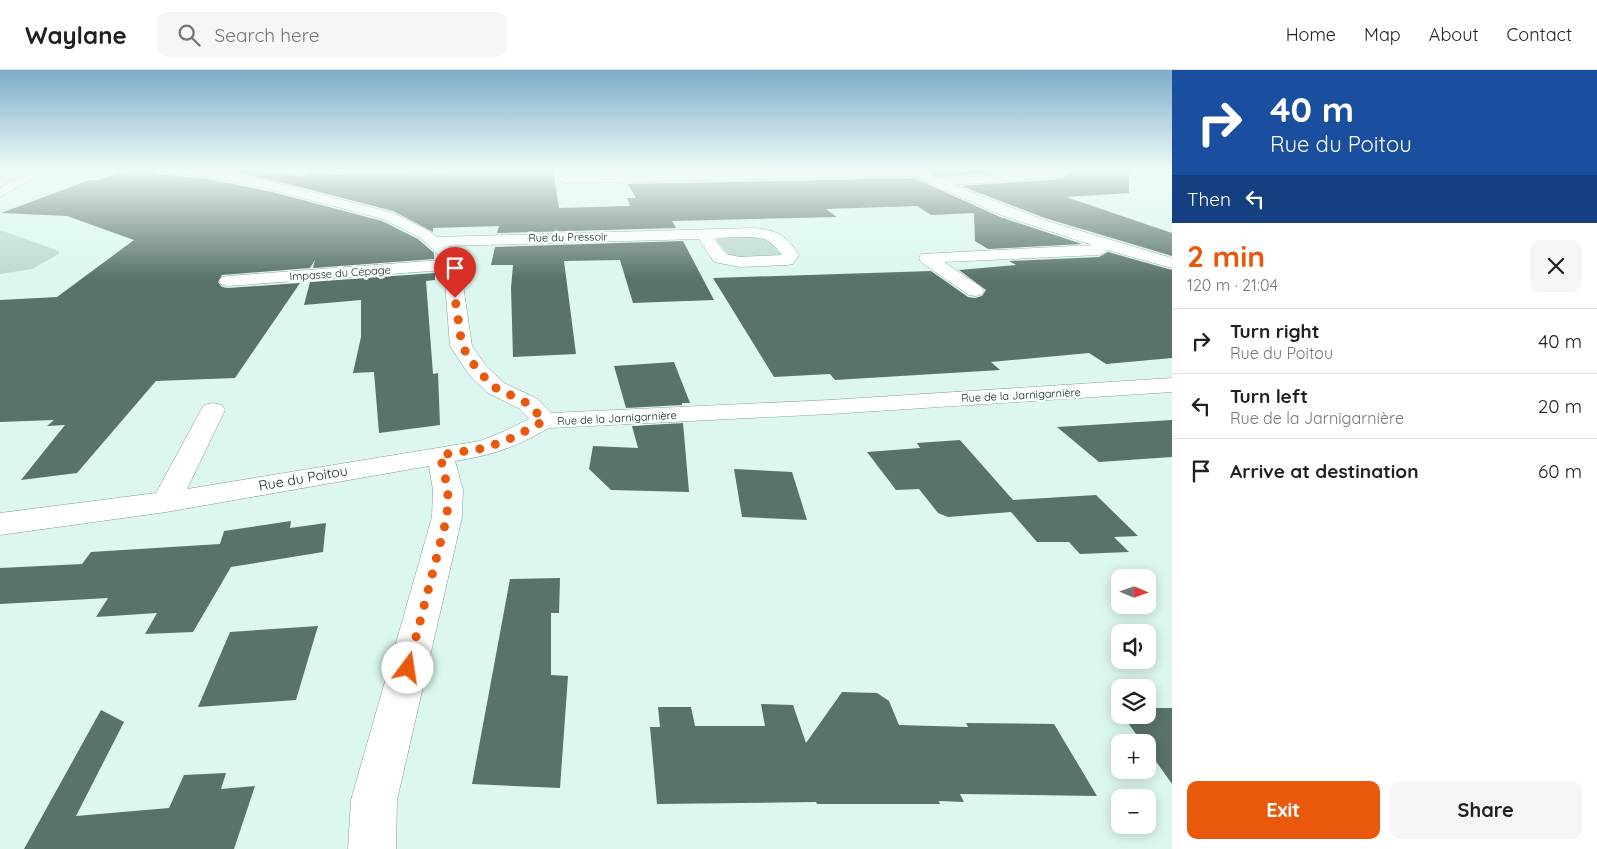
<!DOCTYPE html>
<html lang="en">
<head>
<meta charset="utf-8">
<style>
	:root { --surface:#fff; --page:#f6f6f6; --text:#202124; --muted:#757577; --line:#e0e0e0; --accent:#ea580c }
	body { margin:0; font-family:Quicksand,sans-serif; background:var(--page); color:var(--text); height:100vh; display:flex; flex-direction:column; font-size:19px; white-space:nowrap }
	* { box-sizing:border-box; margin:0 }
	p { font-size:16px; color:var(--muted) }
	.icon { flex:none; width:28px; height:28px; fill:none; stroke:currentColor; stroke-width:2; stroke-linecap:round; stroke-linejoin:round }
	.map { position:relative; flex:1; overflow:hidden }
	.drawer { display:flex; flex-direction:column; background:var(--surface); width:425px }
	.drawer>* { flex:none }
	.banner { background:#1a4fa0; color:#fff; overflow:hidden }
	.needle { width:32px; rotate:92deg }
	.controls { position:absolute; left:1111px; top:499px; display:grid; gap:10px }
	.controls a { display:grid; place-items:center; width:45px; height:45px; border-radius:10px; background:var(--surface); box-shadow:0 2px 12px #0003; font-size:25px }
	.pin { position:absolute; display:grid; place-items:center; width:42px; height:42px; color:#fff; margin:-51px -21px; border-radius:50% 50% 50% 0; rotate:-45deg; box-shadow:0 0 5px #0007 }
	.pin .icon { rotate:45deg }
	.me { position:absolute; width:55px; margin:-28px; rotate:14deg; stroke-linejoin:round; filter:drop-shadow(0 0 4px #0008) }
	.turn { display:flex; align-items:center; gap:18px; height:105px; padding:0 15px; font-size:22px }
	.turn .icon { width:65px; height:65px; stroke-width:2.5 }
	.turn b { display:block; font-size:35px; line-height:42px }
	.then { display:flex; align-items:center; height:48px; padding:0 15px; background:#0003; gap:10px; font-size:19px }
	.round { display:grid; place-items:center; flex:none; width:52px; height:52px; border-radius:10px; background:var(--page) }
	.overview { display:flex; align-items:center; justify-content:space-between; height:85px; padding:0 15px }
	h1 { font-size:30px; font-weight:800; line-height:38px; color:var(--accent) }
	.action { display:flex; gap:10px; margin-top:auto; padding:10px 15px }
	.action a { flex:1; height:58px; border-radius:10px; background:var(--accent); color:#fff; font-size:20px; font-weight:800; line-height:58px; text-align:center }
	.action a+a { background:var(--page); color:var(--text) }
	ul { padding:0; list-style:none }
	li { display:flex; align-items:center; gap:15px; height:65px; padding:0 15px; border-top:1px solid var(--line) }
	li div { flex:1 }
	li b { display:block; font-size:19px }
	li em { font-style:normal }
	header { display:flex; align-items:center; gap:30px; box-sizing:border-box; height:70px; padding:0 25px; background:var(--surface); border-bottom:1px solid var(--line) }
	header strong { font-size:24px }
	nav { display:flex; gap:28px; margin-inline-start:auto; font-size:18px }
	.search { width:350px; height:45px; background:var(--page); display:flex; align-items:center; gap:12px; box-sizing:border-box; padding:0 18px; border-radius:10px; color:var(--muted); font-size:19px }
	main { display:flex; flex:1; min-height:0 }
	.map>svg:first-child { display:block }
</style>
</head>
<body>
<header>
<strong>Waylane</strong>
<div class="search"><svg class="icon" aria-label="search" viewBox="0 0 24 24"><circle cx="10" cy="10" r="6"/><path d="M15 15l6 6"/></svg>Search here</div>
<nav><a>Home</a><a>Map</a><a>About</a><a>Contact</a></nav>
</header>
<main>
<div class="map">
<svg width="1172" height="779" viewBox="0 0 1172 779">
	<rect width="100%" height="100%" fill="#dbf7f0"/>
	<path fill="#bbd8d1" d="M0 160 59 181V184L32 199 0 204Z
		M756 166 768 170 781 184 780 186 742 189 730 186 716 170 718 168Z"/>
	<path fill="#5a726c" d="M131 99H150L158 104 213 110 272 122 382 151 418 169 434 183V189L313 198 315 190 310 198 222 205 218 212 222 217 228 218 300 213 235 308 156 311 77 403 21 410 65 355 47 356 54 350 0 352V230L57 227 134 170 67 146 1 143 90 110H98Z
		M217 99H255L302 107 308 103 342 105 348 101 399 104 404 100 448 102 451 99H553L559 138 630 136 627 128H636L628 114 914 108 1000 147 1082 174 988 179 975 171 974 143 931 145 917 136 826 139 837 147 672 151 676 158 497 163 499 156 433 158V162L393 141 273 110Z
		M621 99H735L736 100 623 102Z
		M923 99H991L998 102 1055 99 939 107Z
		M1068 99H1129V123L1066 127 1172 163V186L1045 148 961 116 1062 109 1070 104Z
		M683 171 714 230 633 233 620 190 564 191 576 284 513 287 511 218 513 195H491L495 177Z
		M1108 182 1172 200V288L1106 294 1089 283 991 292 1000 300 835 310 830 304 774 307 713 208 931 201 968 227 975 228 982 226 986 220 959 200 1016 195 1009 191 1099 187Z
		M435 203V210L426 211 433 304 438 303 440 355 379 363 374 302 353 303 361 267V230L304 235 310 212Z
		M674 292 690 333H682V335L626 338 614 296Z
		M1172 350V387L1099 392 1057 357Z
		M683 353 689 422 611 420 589 399 593 376 638 378 632 356Z
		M960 370 1013 430 1096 425 1138 466 1114 467 1129 482 1080 484 1069 472H1037L1011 442 948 447 938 443 919 419 896 420 867 382 920 378 917 373Z
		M734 399 792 402 807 450 742 447Z
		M291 451 290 458 326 453 323 482 231 497 193 562 145 564 157 543 96 547 108 528 0 534V498L82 494 91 482 220 474 224 461Z
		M560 508 559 543H551V605L568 606 560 718 472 714 510 509Z
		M318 556 296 630 198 637 230 562Z
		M842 622 877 623 889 631 899 655 968 657 966 653 1054 654 1097 726 960 724 964 732 939 731 940 734H817L816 732 657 734 650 657H660L658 637H691L695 656H765L761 634 793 635 806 673Z
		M1148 638H1172V714L1148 680V672H1142L1122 645H1148Z
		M101 640 124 652 76 746 169 738 184 705 226 703 221 719 255 716 234 779H24Z"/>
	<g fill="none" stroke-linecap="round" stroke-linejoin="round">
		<g stroke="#839d96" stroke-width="1">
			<path id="minor" d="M34 99H48L0 127V118Z
				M152 99 213 100 273 112 393 143 429 161 437 167 753 158C777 160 786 165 799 185L793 194 787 195 740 197 714 192 699 169 448 176 460 194 472 276 486 296 504 313 538 329 551 343 830 330 1172 308V322L830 344 549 358C515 377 494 385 455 391L463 420 462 447 397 730 396 779H348L351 730 432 447 433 420 429 396 166 442 0 465V443L156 423 201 340 204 335 213 333 222 335 225 340 187 419 480 371 505 361 529 349 520 339 488 323 470 306 450 276 444 200 228 216 222 215 219 211 222 207 228 206 441 190 437 183 419 167 383 149 272 120 213 108 158 102ZM742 167C763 167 769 168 782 185L740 187 726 184 714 168Z
				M919 99 939 109 1066 100 1068 103 1066 106 1062 107 952 115 1044 150 1172 188V198L1107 180 1105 183 1099 185 944 192 981 217 984 221 981 225 975 226 969 225 921 192 919 188 921 184 1092 175 1001 145 914 106 564 113 558 109 564 105Z"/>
		</g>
		<use href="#minor" fill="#fff" fill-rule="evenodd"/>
	</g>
	<linearGradient id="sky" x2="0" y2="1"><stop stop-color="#7dacc8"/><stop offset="0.48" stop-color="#effbf8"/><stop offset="1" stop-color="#effbf8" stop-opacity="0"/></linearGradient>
	<rect width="1172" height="208" fill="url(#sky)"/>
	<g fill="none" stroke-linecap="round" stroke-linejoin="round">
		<path stroke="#ea580c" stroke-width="9" stroke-dasharray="0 16.2" d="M408 598 447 447 448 420 440 385 486 378 514 367 544 351 529 334 496 318 478 301 462 276 455 228"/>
	</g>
	<g text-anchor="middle" stroke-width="5" stroke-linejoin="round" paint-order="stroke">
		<g font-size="11" fill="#202a27" stroke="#f9fffd">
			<text transform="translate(568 167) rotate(-1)" y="4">Rue du Pressoir</text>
			<text transform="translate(340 203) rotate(-4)" y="4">Impasse du Cépage</text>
			<text transform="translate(1021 325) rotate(-3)" y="4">Rue de la Jarnigarnière</text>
			<text transform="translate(617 348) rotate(-3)" y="4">Rue de la Jarnigarnière</text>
		</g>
		<g font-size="14" fill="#202a27" stroke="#f9fffd">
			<text transform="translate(303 408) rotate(-10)" y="5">Rue du Poitou</text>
		</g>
	</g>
</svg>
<div class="controls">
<a><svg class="needle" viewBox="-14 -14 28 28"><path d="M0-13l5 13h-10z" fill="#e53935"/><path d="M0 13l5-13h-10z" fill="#757577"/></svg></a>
<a><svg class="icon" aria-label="sound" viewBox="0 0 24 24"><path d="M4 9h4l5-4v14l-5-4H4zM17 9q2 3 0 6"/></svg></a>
<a><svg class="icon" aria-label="layers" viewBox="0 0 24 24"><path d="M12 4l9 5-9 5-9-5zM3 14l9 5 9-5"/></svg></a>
<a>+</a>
<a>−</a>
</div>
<div class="pin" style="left:455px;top:228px;background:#d93025"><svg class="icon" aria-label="arrive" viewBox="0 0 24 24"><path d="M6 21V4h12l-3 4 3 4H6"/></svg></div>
<svg class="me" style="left:408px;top:598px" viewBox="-20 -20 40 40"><circle r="19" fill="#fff"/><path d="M0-13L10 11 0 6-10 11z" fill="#ea580c"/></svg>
</div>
<section class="drawer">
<div class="banner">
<div class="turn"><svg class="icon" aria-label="right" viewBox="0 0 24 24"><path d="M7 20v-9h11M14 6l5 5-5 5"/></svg><div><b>40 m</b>Rue du Poitou</div></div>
<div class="then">Then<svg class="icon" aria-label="left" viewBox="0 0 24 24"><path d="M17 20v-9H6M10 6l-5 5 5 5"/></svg></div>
</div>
<div class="overview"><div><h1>2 min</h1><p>120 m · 21:04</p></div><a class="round"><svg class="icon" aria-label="close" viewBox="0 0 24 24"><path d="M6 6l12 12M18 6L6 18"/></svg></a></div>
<ul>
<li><svg class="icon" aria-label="right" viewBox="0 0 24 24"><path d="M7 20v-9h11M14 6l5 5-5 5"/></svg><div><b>Turn right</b><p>Rue du Poitou</p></div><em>40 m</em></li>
<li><svg class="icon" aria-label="left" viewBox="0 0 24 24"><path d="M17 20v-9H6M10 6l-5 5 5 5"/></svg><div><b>Turn left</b><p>Rue de la Jarnigarnière</p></div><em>20 m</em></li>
<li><svg class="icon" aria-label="arrive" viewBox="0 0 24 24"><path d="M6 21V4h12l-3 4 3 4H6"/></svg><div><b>Arrive at destination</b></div><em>60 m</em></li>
</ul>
<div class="action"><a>Exit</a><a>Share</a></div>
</section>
</main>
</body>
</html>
